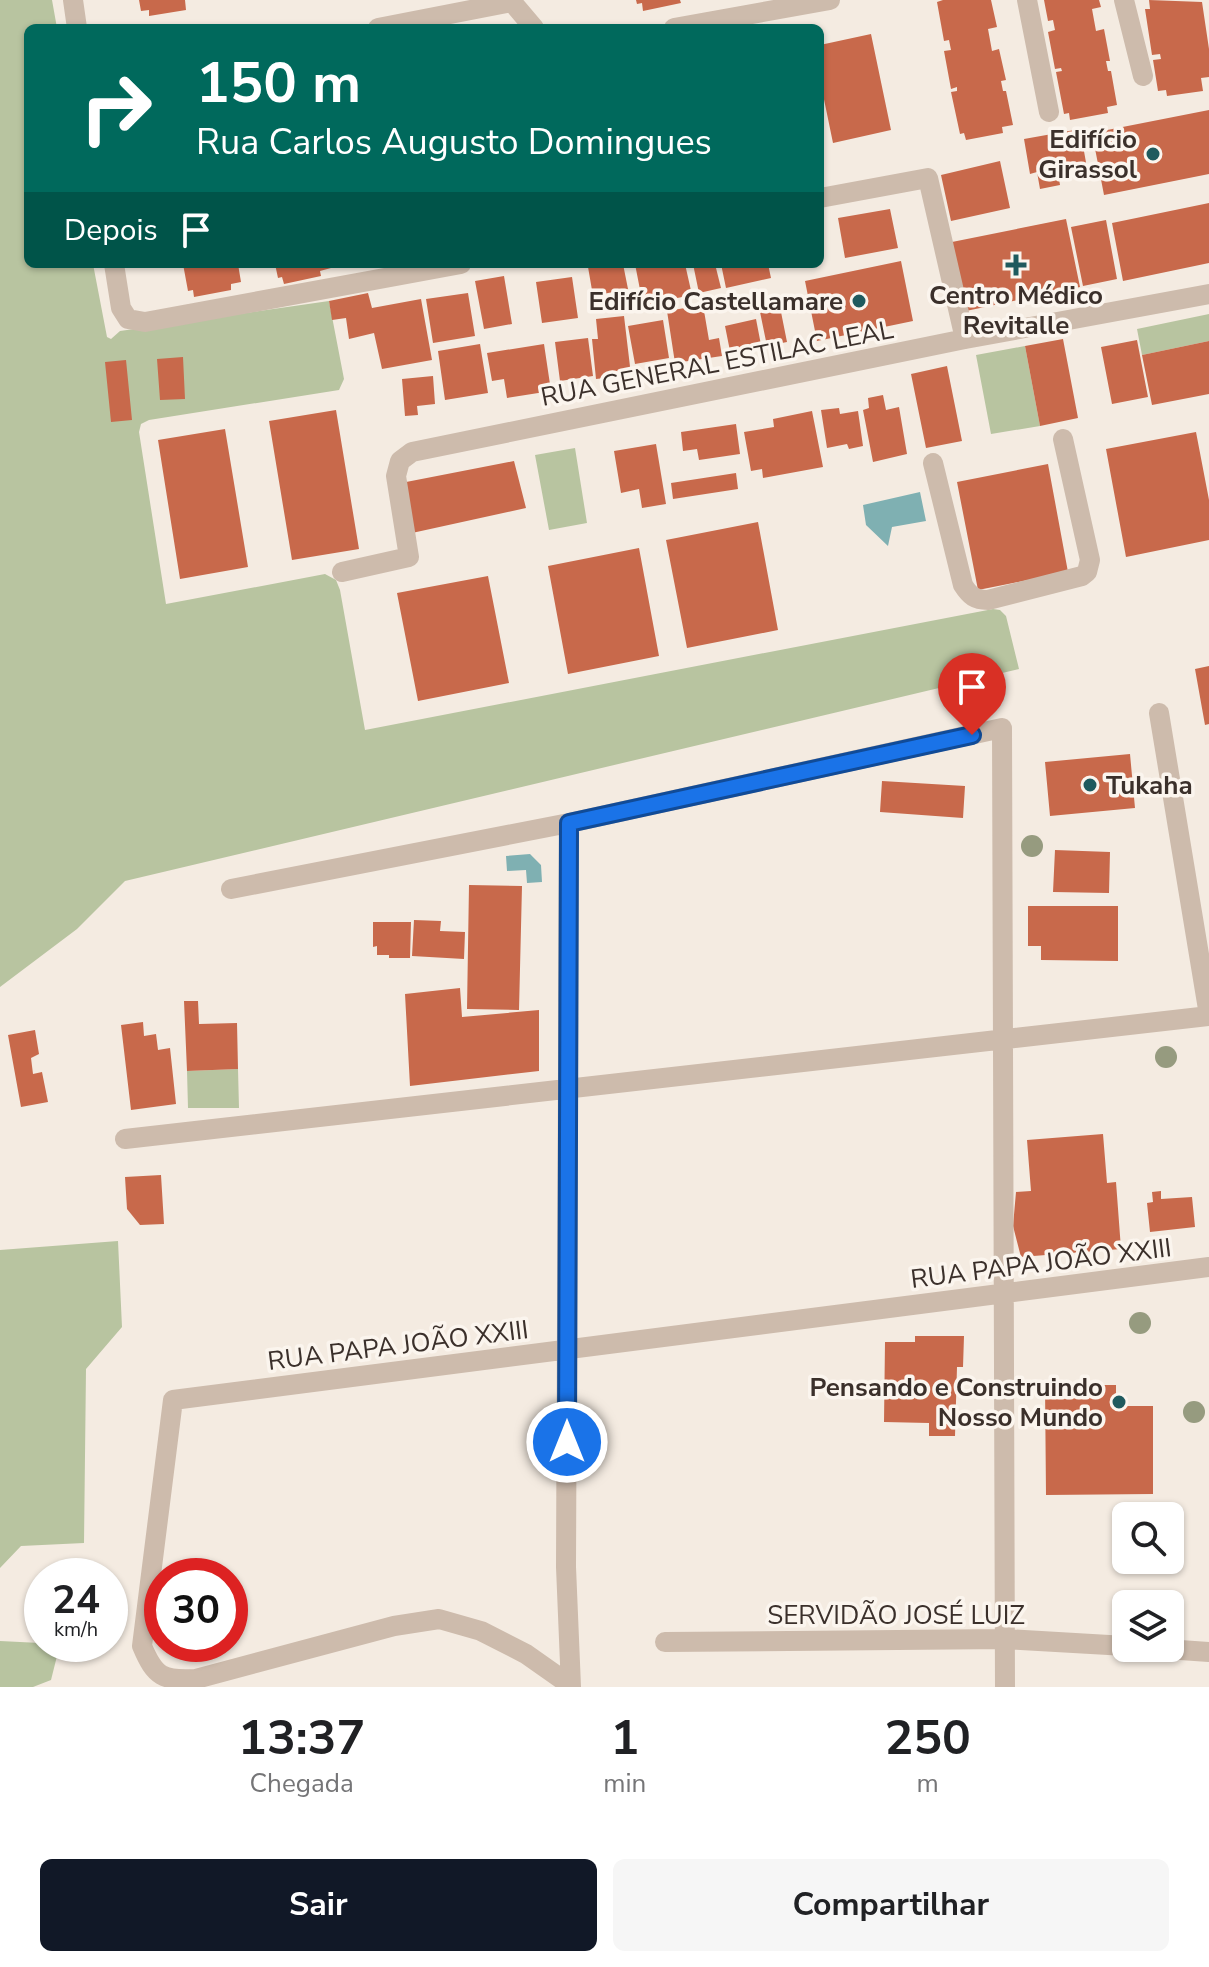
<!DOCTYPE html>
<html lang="pt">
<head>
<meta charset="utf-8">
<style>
	:root { --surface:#fff; --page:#f6f6f6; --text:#202124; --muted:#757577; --accent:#111827 }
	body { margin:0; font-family:"Nunito Sans",sans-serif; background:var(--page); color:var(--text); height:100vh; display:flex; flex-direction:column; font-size:30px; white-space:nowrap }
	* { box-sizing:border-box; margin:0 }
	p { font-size:26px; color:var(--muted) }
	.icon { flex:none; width:44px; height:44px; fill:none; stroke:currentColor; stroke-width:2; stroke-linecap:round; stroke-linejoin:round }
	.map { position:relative; height:1687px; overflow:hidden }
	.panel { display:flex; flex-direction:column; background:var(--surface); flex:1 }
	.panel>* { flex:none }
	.hud { position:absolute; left:24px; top:24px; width:800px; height:244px; border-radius:12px; box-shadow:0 2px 6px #0004; background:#00695c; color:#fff; overflow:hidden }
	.buttons { position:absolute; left:1112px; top:1502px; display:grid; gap:16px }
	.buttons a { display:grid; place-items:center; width:72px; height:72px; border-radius:12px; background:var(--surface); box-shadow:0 2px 6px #0004; font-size:40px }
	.speed { position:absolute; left:24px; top:1558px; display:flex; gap:16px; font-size:40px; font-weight:700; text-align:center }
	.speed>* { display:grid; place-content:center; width:104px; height:104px; border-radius:50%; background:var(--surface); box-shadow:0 2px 6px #0004; line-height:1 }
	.speed small { font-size:20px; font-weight:400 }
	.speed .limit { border:12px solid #d22; background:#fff; color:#111 }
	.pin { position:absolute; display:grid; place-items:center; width:68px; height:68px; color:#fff; margin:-82px -34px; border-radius:50% 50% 50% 0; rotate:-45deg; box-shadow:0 0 8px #0007 }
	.pin .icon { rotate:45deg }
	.me { position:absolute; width:88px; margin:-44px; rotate:0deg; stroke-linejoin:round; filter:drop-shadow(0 0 6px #0008) }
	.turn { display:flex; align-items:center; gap:28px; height:168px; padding:0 40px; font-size:36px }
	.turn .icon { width:104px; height:104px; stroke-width:2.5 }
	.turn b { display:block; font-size:56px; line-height:68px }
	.then { display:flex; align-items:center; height:76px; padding:0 40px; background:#0003; gap:16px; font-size:30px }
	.eta { display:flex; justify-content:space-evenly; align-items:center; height:136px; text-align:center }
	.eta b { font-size:48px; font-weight:700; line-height:56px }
	.action { display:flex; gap:16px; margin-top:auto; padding:16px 40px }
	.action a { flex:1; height:92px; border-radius:12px; background:var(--accent); color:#fff; font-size:32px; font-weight:700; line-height:92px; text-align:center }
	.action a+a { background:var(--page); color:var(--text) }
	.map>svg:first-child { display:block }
</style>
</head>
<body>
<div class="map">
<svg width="1209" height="1687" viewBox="0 0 1209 1687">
	<rect width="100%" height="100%" fill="#f4ebe1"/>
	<path fill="#b8c4a0" d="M0 0H52L57 28H28V264H93L107 337 111 339 120 331 329 301 344 379 339 390 149 420 141 424 139 432 166 604 325 574 336 580 340 590 365 730 993 609 1000 610 1006 616 1019 669 125 881 77 929 0 987Z
		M1209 314V341L1142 355 1137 329Z
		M1025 346 1040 426 991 434 976 355Z
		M575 448 587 523 549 530 535 455Z
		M238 1069 239 1108H188L187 1071Z
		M118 1241 122 1327 86 1369 84 1543 21 1546 0 1568V1250Z
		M0 1641 60 1644 51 1680 33 1687H0Z"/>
	<path fill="#7fb0b2" d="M920 492 926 521 892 527 888 546 866 525 863 505Z
		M530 854 541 865 542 882 527 883 526 870 507 871 506 856Z"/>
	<path fill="#c8694b" d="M139 0H185L186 10 149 16V10L141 11Z
		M636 0H680L681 3 643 11 642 3 637 4Z
		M943 0H991L997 27 988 29 992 51 999 49 1006 80 1001 81 1003 91H1006L1013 125 1002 127 1003 133 966 140 964 133 960 134 951 92 957 91V87L951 89 944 51 951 50 949 40 944 41 937 2Z
		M1044 0H1099L1101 7 1092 9 1096 31 1104 29 1110 61H1106L1108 71H1111L1117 105 1107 107 1108 113 1070 120 1069 113 1064 114 1056 72 1062 71 1061 68 1055 69 1048 32 1055 30 1053 20 1048 21Z
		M1149 0 1202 2 1209 49V77L1201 78 1203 91 1167 96 1166 90 1158 91 1153 60 1161 59 1160 54 1152 55 1145 9H1150Z
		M871 34 891 130 833 143 820 80V45Z
		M1209 110V174L1104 195 1092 133Z
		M1080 129 1087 168 1058 173 1060 185 1040 189 1037 172 1030 174 1024 139Z
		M1000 161 1010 208 951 221 941 175Z
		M1209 203V263L1123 281 1112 223Z
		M890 209 898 248 845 258 838 218Z
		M1066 219 1080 287 966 311 952 242Z
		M1106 220 1117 279 1083 286 1071 227Z
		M901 261 913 321 817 341 805 281Z
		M183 264H238L241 282 231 284V290L194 297 193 290 188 291Z
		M275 264H330L331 268 320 271 321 276 284 284 282 277 278 278Z
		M602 264H623L628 289 593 296 588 267Z
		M635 264H685L692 295 643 305Z
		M693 264H715L721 288 699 293Z
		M721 264H768L771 278 726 288Z
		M504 276 512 324 484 329 475 281Z
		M572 277 578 318 542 323 536 282Z
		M368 293 372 308 421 299 432 360 382 369 374 333 349 339 346 318 332 320 329 301Z
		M468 293 475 336 433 343 426 299Z
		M779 302 787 342 767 346 759 307Z
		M703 305 709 340 719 338 722 356 675 363 667 311Z
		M624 316 631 375 596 379 592 339H598L596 319Z
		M756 319 761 345 730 351 725 326Z
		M663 320 669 358 635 364 628 326Z
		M588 338 593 376 560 381 555 342Z
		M1063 339 1078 418 1040 426 1025 346Z
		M1137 340 1148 397 1112 404 1101 347Z
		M1209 341V394L1152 405 1142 355Z
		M480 344 488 393 445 400 438 351Z
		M544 344 551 391 507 398 504 379 492 381 487 353Z
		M183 357 185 399 160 400 157 359Z
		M126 360 132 420 111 422 105 362Z
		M947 366 962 441 926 448 911 374Z
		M433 376 435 404 417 406 418 415 405 416 402 379Z
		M883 395 886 410 899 407 907 454 873 462 863 410 869 408 868 398Z
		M839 408 840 414 858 411 863 446 849 449 847 444 827 448 821 410Z
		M336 410 359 549 292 560 269 421Z
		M812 411 823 467 763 478 762 469 751 471 744 432 774 427 773 419Z
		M736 424 740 454 699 460 697 449 683 451 681 432Z
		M225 429 248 567 180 579 158 440Z
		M1196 432 1209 500V540L1126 557 1106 449Z
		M656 444 666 504 642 508 639 489 621 493 614 451Z
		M514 461 526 508 412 533 401 483Z
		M1048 464 1068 572 978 590 957 482Z
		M736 473 738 489 673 499 671 483Z
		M758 522 778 630 687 648 666 540Z
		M639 548 659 656 568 674 548 566Z
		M488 576 509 683 418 701 397 593Z
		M1209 666V724L1205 725 1195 669Z
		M1130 754 1135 808 1050 816 1045 762Z
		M882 781 965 786 963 818 880 812Z
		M1055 850 1110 852 1109 893 1053 892Z
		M469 885 522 886 519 1010 467 1009Z
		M1028 906H1118V961L1041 960V946H1028Z
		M414 920 441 921 440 931 465 932 464 959 412 956Z
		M373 922H411L410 958H389V955H377V946L373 947Z
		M460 988 462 1017 539 1010V1071L410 1086 405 994Z
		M184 1001H198L199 1024 237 1023 238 1069 187 1071Z
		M143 1022 144 1036 156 1034 158 1050 170 1048 176 1104 131 1110 121 1025Z
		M35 1030 39 1054 31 1058 33 1074 42 1072 48 1102 21 1107 8 1035Z
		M1103 1134 1107 1183 1116 1182 1121 1249 1021 1257 1013 1226 1016 1192 1031 1191 1027 1140Z
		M161 1175 164 1224 140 1225 127 1209 125 1177Z
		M1161 1191V1199L1192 1197 1195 1227 1150 1232 1147 1203 1153 1202 1152 1192Z
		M915 1336H964L963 1367H957L955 1436H929V1423L884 1422 885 1342H915Z
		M1045 1385H1116V1406H1153V1494L1046 1495Z"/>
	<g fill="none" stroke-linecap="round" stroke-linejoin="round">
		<path stroke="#cdbbac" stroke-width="20" d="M73 0 77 28
			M1027 0 1049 112
			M1124 0 1143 76
			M378 28 512 2 534 28
			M674 28 830 0
			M820 198 928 178 965 339
			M114 264 121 308 128 319 145 322 461 264
			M933 463 963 585C970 596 975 600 988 600L1082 576 1087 572 1090 560 1063 439
			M342 572 409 557 396 476 400 461 412 452 965 339 1209 294
			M1159 713 1209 1015
			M569 823 566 1567 571 1687
			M231 889 569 823 1002 728 1005 1687
			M125 1139 1209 1016
			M665 1642 1005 1639 1126 1646
			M1152 1648 1209 1652
			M570 1685 526 1654 481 1631 439 1619 394 1626 196 1679C163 1681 155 1677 142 1646L173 1400 1209 1267"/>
	</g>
	<g fill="#969b7f">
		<circle cx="1032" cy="846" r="11"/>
		<circle cx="1166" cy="1057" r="11"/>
		<circle cx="1140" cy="1323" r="11"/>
		<circle cx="1194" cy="1412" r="11"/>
	</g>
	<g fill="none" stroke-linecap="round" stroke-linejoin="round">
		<g stroke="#114b97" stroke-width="20">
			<path id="route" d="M567 1442 569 823 972 735"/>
		</g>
		<use href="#route" stroke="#1a73e8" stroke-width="14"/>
	</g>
	<g fill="#1f5a5e" stroke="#fbf5ee" stroke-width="3">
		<circle cx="1153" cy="154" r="8"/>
		<path d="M1012 253h8v8h8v8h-8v8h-8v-8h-8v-8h8z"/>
		<circle cx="859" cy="301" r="8"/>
		<circle cx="1090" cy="785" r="8"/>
		<circle cx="1119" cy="1402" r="8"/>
	</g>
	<g text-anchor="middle" stroke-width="7" stroke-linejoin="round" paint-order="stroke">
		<g font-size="26" font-weight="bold" fill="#3b302b" stroke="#fbf5ee" text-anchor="end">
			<text x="1137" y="148">Edifício<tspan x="1137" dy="30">Girassol</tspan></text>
			<text x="1016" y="304" text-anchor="middle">Centro Médico<tspan x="1016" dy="30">Revitalle</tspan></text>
			<text x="843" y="310">Edifício Castellamare</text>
			<text x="1106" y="794" text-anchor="start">Tukaha</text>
			<text x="1103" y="1396">Pensando e Construindo<tspan x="1103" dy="30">Nosso Mundo</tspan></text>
		</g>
		<g font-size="26" fill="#3b302b" stroke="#fbf5ee">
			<text transform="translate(717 363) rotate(-11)" y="9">RUA GENERAL ESTILAC LEAL</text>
			<text transform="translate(1041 1263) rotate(-7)" y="9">RUA PAPA JOÃO XXIII</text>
			<text transform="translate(398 1345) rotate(-7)" y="9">RUA PAPA JOÃO XXIII</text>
			<text x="896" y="1624">SERVIDÃO JOSÉ LUIZ</text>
		</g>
	</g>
</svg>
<div class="buttons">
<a><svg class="icon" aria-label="search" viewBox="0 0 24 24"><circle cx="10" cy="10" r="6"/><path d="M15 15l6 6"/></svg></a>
<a><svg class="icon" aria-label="layers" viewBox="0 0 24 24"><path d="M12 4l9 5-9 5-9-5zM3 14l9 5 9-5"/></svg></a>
</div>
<div class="speed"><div>24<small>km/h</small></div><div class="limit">30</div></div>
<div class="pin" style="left:972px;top:735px;background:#d93025"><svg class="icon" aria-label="arrive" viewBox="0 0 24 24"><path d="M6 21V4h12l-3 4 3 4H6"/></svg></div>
<svg class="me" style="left:567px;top:1442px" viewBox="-20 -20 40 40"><circle r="17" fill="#1a73e8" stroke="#fff" stroke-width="3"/><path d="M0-11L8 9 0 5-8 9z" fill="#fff"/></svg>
<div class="hud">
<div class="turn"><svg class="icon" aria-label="right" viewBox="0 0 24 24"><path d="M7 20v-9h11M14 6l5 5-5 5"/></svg><div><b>150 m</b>Rua Carlos Augusto Domingues</div></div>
<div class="then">Depois<svg class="icon" aria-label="arrive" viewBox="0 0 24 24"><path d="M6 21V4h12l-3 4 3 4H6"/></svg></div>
</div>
</div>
<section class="panel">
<div class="eta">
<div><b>13:37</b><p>Chegada</p></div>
<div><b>1</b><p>min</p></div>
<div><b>250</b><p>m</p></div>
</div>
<div class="action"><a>Sair</a><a>Compartilhar</a></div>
</section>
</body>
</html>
